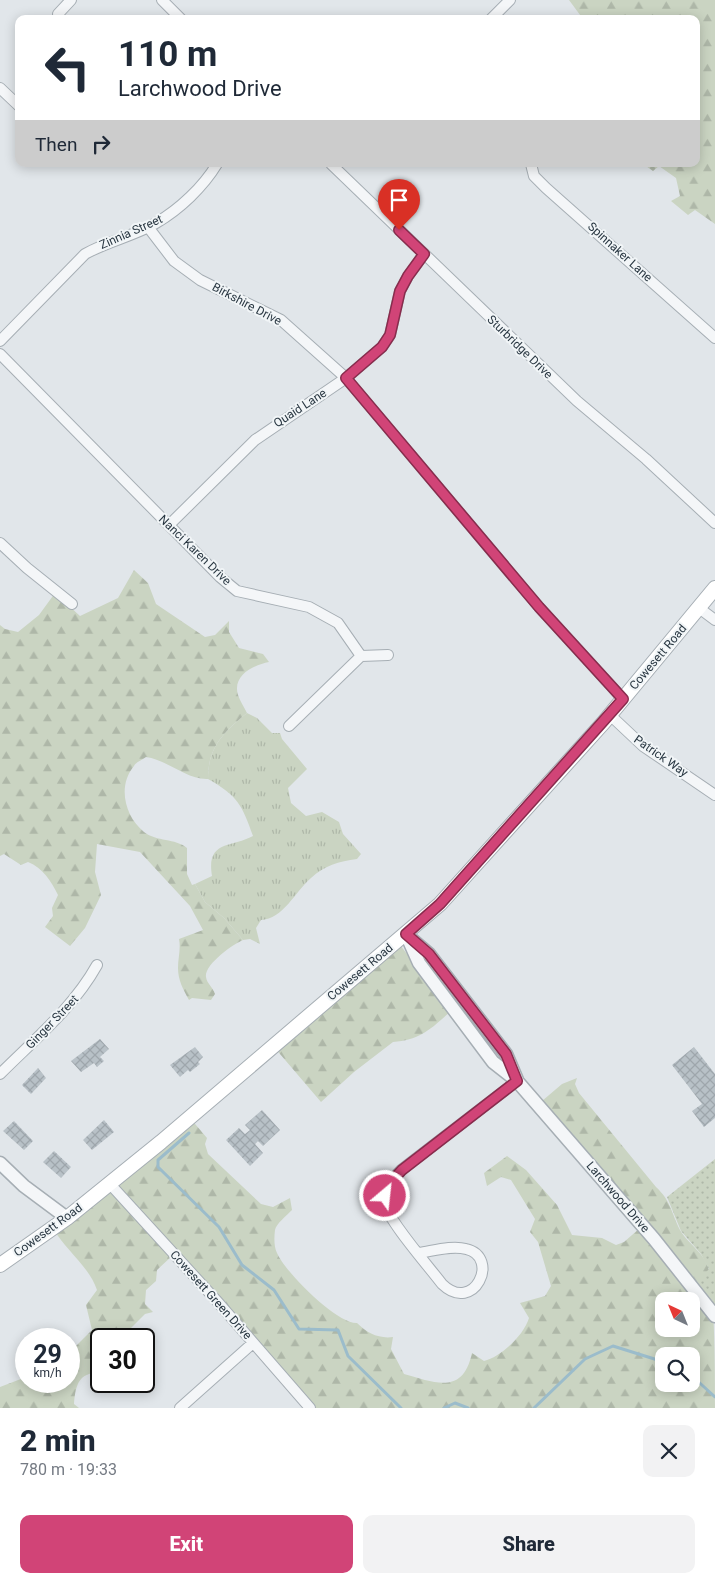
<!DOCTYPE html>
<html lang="en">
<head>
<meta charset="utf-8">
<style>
	:root { --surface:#fff; --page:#f2f2f3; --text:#1f2937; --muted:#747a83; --accent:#d14477 }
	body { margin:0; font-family:Roboto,sans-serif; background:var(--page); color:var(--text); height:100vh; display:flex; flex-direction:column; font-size:19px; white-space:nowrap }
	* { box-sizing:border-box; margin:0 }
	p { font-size:16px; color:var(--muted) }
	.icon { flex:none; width:28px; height:28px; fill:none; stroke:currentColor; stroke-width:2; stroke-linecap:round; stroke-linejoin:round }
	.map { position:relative; height:1408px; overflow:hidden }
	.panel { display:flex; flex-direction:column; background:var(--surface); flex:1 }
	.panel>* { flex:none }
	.top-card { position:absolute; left:15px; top:15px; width:685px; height:152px; border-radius:10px; box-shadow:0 2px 12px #0003; background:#fff; color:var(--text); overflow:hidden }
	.needle { width:32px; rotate:317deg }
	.controls { position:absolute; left:655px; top:1292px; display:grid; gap:10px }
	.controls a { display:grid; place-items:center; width:45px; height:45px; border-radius:10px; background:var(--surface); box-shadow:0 2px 12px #0003; font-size:25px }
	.speed { position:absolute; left:15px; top:1328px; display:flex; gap:10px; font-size:25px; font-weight:700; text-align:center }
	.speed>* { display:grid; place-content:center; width:65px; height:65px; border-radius:50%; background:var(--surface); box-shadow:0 2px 12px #0003; line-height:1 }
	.speed small { font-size:12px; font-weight:400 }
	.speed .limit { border:2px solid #111; border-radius:8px; background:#fff; color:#111 }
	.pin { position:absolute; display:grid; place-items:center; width:42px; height:42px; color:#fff; margin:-51px -21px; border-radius:50% 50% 50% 0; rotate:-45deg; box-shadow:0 0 5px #0007 }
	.pin .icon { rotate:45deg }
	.me { position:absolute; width:55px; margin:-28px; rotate:28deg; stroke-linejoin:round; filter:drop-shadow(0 0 4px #0008) }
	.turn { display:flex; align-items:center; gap:18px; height:105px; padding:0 20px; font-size:22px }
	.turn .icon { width:65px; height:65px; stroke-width:2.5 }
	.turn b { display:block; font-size:35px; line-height:42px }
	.then { display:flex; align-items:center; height:48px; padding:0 20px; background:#0003; gap:10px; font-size:19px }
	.round { display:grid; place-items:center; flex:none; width:52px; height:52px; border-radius:10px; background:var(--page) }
	.head { display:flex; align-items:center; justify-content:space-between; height:85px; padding:0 20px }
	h1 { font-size:30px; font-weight:800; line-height:38px }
	.cta { display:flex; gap:10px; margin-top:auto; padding:10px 20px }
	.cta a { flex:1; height:58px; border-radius:10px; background:var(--accent); color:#fff; font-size:20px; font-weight:800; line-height:58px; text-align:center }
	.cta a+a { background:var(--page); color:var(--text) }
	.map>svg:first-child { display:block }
</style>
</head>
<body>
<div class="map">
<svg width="715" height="1408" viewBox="0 0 715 1408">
	<defs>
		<pattern id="grass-tufts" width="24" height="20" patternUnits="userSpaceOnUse" patternTransform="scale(1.25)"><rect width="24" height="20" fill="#cad4c2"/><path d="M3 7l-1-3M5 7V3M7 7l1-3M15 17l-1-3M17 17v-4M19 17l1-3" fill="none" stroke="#aeb7a8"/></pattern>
		<pattern id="forest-firs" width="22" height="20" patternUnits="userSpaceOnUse" patternTransform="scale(1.25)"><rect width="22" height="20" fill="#cad4c2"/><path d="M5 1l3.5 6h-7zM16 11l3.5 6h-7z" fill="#aeb7a8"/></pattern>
		<pattern id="park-dots" width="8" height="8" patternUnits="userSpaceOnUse" patternTransform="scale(1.25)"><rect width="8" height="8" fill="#cad4c2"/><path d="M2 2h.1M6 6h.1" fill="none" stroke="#aeb7a8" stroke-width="1.8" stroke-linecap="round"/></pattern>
		<pattern id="building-cross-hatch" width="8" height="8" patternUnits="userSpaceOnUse" patternTransform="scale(1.25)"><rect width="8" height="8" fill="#b8c1c7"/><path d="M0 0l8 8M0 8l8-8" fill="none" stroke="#9ea6ac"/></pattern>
	</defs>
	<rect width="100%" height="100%" fill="#e1e6ea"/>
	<path fill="url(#grass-tufts)" d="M247 713 257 718 272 733H280L282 739 307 769 288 788 291 803 306 816 322 812 339 822 343 834 361 854 357 859C339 861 324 866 311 878 295 892 283 919 261 920L256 928 260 944 250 939 243 940 224 918 205 902 195 884 212 876C206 840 231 848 253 836 242 805 238 796 208 779 208 747 223 733 247 713Z"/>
	<path fill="url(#forest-firs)" fill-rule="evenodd" d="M569 0H715V224L695 210 688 215 671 201 680 196 676 178 659 166 653 171 643 164H696V19H583Z
		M134 570 148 583 156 604 205 637 215 635 229 621V632L239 648 263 654 269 662C254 665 232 675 238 695 240 701 244 707 247 713 223 733 208 747 208 779 187 780 168 760 146 757 142 760 136 762 134 766 117 786 125 817 144 832 157 842 175 838 187 848V874L192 885 195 884 205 902 224 918 243 940C233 944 204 965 206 977 207 984 213 987 215 994L211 1000 192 998 189 1000C183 989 178 980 178 968 178 958 181 949 179 939L203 930 190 906 140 852 97 844 95 872 101 895 85 928 70 946 45 927 53 916 52 908 58 895C51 881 43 868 28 862L21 865 4 854 0 856V625L5 629 18 632 39 615 55 593 80 616 118 598Z
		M397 941 451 1011C431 1029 420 1040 393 1042L354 1072 321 1102 274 1047Z
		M577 1078 575 1084 579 1093 656 1187C671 1201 671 1212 680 1230 688 1244 705 1253 709 1270 715 1310 715 1366 715 1408H310L173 1255 157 1270 156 1281 146 1290 145 1304 153 1312 145 1314 128 1331 129 1339H101V1371C97 1374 94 1372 89 1374 76 1378 75 1393 74 1404L79 1408H0V1387L26 1377V1381H69L71 1362 69 1353 92 1330 86 1305 97 1290C89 1266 65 1250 53 1228L190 1118 207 1138 205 1144 208 1154 261 1204 273 1207 290 1198 292 1210C287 1215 276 1224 275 1230 274 1238 274 1247 277 1253 285 1272 337 1324 357 1323 367 1333 379 1339 393 1337L391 1349 404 1374C436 1383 463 1395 472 1353L484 1361C501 1357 524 1335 529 1318L520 1303 545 1296 551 1286 538 1242 530 1232 535 1219 511 1180 501 1177 487 1186 484 1173 507 1156 526 1170 557 1205 572 1235 602 1238 616 1245 624 1242 640 1228 542 1101 562 1084ZM664 1301H691V1329H664ZM664 1356H691V1384H664Z"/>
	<path fill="url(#park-dots)" d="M715 1159V1317L693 1286 709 1269 701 1254 681 1231 667 1197Z"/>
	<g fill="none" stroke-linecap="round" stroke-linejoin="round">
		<path stroke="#9bbccb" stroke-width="3" d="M189 1133 158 1160V1167L219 1227 242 1265 274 1290 299 1329 338 1330 348 1356 401 1408
			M691 1375 715 1397
			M444 1408 455 1403 468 1408
			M534 1408 585 1359 613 1346 664 1362"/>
	</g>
	<path fill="url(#building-cross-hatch)" d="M100 1039 109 1049 100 1057 104 1061 97 1067 94 1063 81 1072 71 1061Z
		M195 1047 203 1057 198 1062 200 1064 190 1072 188 1070 180 1077 170 1065Z
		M694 1047 715 1074V1118L704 1127 692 1111 702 1104 672 1065Z
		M38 1068 46 1078 31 1094 22 1085Z
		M262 1110 280 1130 263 1146 258 1141 255 1144 263 1153 250 1166 226 1140 239 1128 245 1134 250 1130 245 1125Z
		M104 1120 114 1132 92 1150 83 1140Z
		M14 1121 33 1141 24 1150 3 1131Z
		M54 1151 71 1167 61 1178 43 1162Z"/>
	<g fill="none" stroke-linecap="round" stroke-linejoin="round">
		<g stroke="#a6aeb4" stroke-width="12">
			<path id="minor" d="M162 0 181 19
				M58 14 71 0
				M491 19 510 0
				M0 88 19 106
				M331 164 577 401 646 459 715 523
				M531 164 534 176 546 188 715 338
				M148 227 174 261 200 280 281 320 346 378 539 607 623 699
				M0 341 85 254C108 241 134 236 156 223 180 209 203 187 217 164
				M0 354 220 577 237 591 309 607 338 623 361 656
				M169 525 255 440 346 378 382 347 390 335 400 291 408 276 424 254
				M0 543 27 568 72 604
				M699 608 715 620
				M361 656 388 655
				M610 715 643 746 715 795
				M289 726 361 656
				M0 1074C35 1039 73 1008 97 965
				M110 1184 216 1300 310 1408
				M419 1253C433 1251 452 1245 466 1249 501 1257 474 1315 442 1284 430 1268 388 1220 385 1204 383 1191 392 1179 401 1170L517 1081
				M180 1408 253 1343"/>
		</g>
		<g stroke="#a6aeb4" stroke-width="15">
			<path id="tertiary" d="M406 934 419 963 493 1062 517 1081 654 1239 715 1316
				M409 937 429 954 506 1054 517 1080
				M0 1163 24 1186 67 1218"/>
		</g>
		<g stroke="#a6aeb4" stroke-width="16">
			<path id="secondary" d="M0 1265 67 1218 161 1142 440 904 604 722 715 588"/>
		</g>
		<use href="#minor" stroke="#f4f6f8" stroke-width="10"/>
		<use href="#tertiary" stroke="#f4f6f8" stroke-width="12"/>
		<use href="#secondary" stroke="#fff" stroke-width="14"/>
	</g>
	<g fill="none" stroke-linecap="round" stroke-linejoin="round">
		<g stroke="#882c4d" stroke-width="12">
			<path id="route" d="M385 1196 389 1184 402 1170 517 1081 506 1054 429 954 406 934 440 904 623 699 539 607 346 378 382 347 390 335 400 291 408 276 424 254 399 230"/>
		</g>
		<use href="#route" stroke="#d14477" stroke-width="9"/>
	</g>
	<g text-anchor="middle" stroke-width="4" stroke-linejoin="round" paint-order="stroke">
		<g font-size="12" fill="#293742" stroke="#f1f5f7">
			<text transform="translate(131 232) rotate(-24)" y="4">Zinnia Street</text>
			<text transform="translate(620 252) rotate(42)" y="4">Spinnaker Lane</text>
			<text transform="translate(247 304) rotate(28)" y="4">Birkshire Drive</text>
			<text transform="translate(520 347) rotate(44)" y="4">Sturbridge Drive</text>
			<text transform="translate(300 408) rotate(-33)" y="4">Quaid Lane</text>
			<text transform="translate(195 550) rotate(44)" y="4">Nanci Karen Drive</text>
			<text transform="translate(658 657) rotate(-50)" y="4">Cowesett Road</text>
			<text transform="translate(661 756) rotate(35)" y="4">Patrick Way</text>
			<text transform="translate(360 972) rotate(-40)" y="4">Cowesett Road</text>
			<text transform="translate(52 1022) rotate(-46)" y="4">Ginger Street</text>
			<text transform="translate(618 1197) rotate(49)" y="4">Larchwood Drive</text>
			<text transform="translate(48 1230) rotate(-36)" y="4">Cowesett Road</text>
			<text transform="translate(211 1295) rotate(48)" y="4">Cowesett Green Drive</text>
		</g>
	</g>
</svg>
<div class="controls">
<a><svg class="needle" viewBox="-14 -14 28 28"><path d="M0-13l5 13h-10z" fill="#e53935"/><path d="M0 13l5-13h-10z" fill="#747a83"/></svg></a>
<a><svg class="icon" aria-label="search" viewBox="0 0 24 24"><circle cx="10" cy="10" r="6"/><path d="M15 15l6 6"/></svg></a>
</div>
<div class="speed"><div>29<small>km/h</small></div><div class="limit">30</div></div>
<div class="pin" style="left:399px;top:230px;background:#d93025"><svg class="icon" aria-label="arrive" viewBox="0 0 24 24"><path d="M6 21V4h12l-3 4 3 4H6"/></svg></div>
<svg class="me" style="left:385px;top:1196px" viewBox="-20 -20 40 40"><circle r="17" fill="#d14477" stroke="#fff" stroke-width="3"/><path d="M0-11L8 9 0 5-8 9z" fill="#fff"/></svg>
<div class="top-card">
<div class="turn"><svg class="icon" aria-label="left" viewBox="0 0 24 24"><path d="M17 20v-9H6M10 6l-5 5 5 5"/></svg><div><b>110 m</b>Larchwood Drive</div></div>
<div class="then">Then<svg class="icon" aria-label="right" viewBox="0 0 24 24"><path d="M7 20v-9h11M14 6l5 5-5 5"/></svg></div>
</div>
</div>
<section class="panel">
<div class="head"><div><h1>2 min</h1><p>780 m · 19:33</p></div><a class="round"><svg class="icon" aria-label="close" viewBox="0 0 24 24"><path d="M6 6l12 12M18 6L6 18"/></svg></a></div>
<div class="cta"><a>Exit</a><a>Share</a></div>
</section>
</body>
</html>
